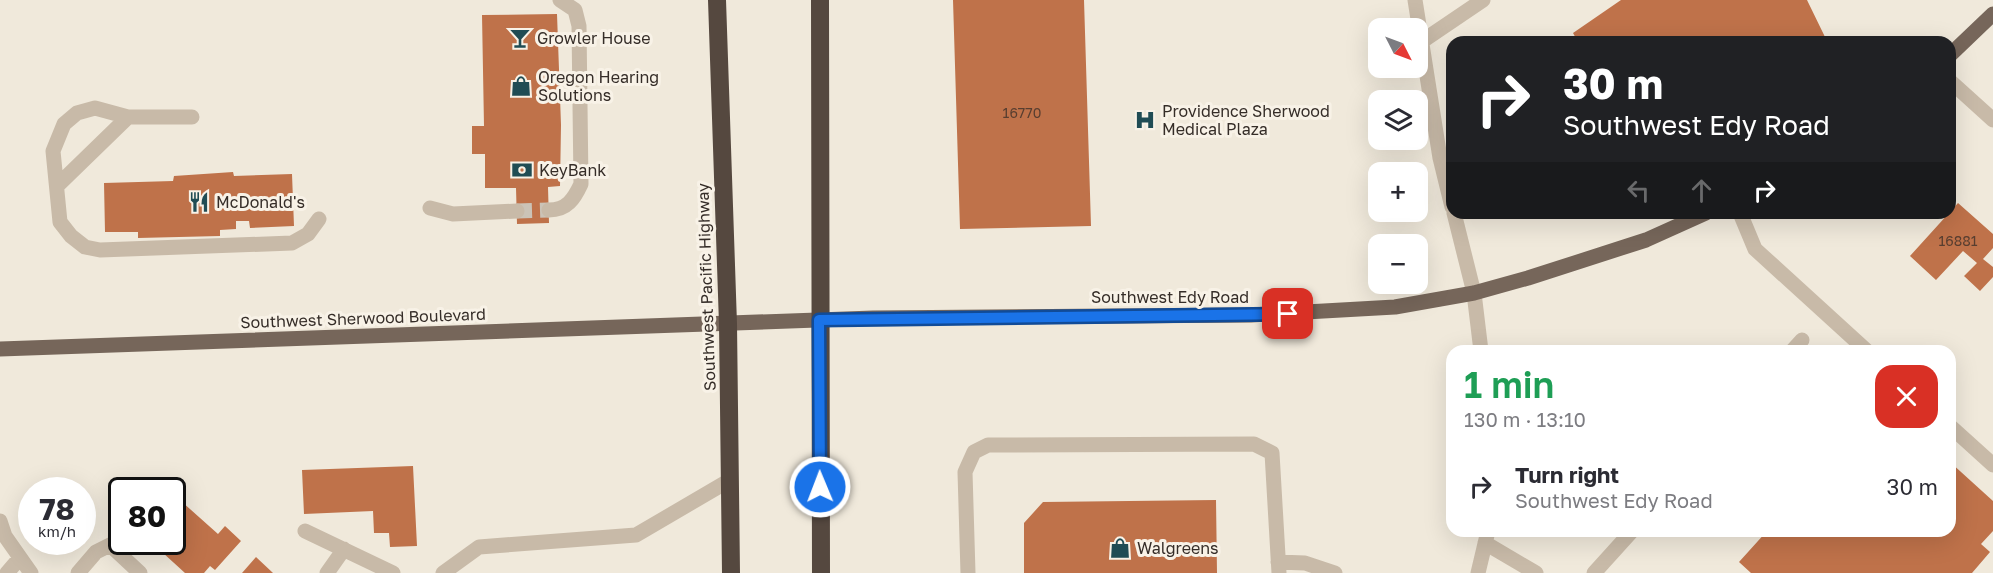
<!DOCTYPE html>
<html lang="en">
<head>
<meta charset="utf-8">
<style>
	:root { --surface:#fff; --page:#f2f2f3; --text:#2b2b33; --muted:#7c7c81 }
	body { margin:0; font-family:"Golos Text",sans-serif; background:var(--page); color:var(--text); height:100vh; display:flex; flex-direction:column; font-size:22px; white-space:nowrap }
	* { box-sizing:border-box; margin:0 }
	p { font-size:20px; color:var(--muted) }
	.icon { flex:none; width:33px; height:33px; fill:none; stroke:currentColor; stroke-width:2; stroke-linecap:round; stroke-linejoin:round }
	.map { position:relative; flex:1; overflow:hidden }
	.panel { position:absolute; left:1446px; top:345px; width:510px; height:192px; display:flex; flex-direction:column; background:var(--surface); border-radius:18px; box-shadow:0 6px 24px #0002 }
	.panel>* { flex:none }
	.hud { position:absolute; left:1446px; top:36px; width:510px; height:183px; border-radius:18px; box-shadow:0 6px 24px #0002; background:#202124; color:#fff; overflow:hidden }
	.needle { width:39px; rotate:132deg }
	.fabs { position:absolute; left:1368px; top:18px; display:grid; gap:12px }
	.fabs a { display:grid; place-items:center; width:60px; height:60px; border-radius:12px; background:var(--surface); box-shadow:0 6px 24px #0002; font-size:30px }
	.speed { position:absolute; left:18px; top:477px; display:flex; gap:12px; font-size:30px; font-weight:700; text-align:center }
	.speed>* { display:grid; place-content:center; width:78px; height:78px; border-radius:50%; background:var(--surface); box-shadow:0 6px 24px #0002; line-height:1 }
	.speed small { font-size:15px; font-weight:400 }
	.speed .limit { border:3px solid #111; border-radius:9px; background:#fff; color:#111 }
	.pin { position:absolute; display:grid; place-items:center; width:51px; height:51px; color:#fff; margin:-26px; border-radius:12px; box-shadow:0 3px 9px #0006 }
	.me { position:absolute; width:66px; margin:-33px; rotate:359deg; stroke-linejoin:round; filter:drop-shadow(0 0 4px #0008) }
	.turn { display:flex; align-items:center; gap:21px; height:126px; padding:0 18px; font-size:27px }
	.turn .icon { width:78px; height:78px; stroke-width:2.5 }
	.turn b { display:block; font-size:42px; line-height:51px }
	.lanes { display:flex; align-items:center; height:57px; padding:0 18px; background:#0003; justify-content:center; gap:30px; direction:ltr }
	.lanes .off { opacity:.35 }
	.round { display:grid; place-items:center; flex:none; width:63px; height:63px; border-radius:18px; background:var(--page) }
	.overview { display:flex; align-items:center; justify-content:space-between; height:102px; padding:0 18px }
	h1 { font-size:36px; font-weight:600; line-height:45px; color:#1e9e55 }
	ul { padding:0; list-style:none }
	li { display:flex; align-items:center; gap:18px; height:78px; padding:0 18px }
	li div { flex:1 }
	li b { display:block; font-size:22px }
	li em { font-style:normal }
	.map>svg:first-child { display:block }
</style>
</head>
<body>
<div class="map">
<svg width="1993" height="573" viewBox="0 0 1993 573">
	<rect width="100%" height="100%" fill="#f0e9db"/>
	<path fill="#bf724a" d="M953 0H1084L1091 226 960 229Z
		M1621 0H1807L1825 37 1815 42H1578L1573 33Z
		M557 14 561 125 560 186 548 187 549 223 517 224 516 188H485V154H472V126H484L482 15Z
		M233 172 234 176 292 174 294 226 250 228 249 221H236V229L220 230V236L138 238V232H105L104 183 173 181 174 176Z
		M1958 203 1993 234V248L1983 259 1993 267V277L1980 291 1964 276 1977 263 1963 251 1936 280 1910 256Z
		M1950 462 1993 501V531L1981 544 1990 552 1972 573H1751L1739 562 1767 531H1950Z
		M413 466 417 546 390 547 389 533H374L373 511 304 514 302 470Z
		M172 493 218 534 225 526 241 541 215 570 210 566 204 573H185L151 542H172Z
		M1216 500 1217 573H1024V523L1043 502Z
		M256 557 273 573H242Z"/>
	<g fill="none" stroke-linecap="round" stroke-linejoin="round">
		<path stroke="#cbc3b7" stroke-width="15" stroke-dasharray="15 8" stroke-linecap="butt" d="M517 211 549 210"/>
		<path stroke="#c8baa8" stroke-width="15" d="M1415 0 1440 158 1452 207
			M1421 42 1483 0
			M1950 81 1993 120
			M192 117H128L95 108 77 113 64 124 53 151 60 222 71 236 85 247 100 250 292 243 308 234 319 219
			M57 186 128 117
			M430 208 453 214 517 211
			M549 210C567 210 574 199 581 184L579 26 575 10 560 0
			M1454 213 1474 293 1481 351
			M1740 213 1755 249 1867 351
			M1792 351 1802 340
			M1950 426 1993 465
			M0 521 5 536 31 573
			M305 531 393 573
			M1485 543 1536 573
			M1278 562 1305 563 1335 573
			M7 573 19 559
			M78 573 96 552 110 545 140 573
			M327 573 344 549
			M443 573 479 547 636 535 730 480
			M968 573 965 472 974 452 988 445 1254 444 1272 453 1279 573
			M1478 573 1488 531
			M1594 573 1632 531"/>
		<path stroke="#76665a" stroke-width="15" d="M1950 55 1993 14
			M0 349 873 318 1251 315 1395 307 1474 293 1528 278 1646 240 1706 213"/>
		<path stroke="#55483f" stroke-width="18" d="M717 0 728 324 731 573
			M820 0 821 573"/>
	</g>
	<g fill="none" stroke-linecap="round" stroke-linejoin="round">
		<g stroke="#114b97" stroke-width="15">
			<path id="route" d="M820 487 819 320 1288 314"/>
		</g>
		<use href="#route" stroke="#1a73e8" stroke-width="10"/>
	</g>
	<defs>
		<g id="bar-bare" transform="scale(1.62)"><path d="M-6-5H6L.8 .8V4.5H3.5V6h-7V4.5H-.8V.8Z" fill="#204c54" stroke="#f8f2e7" stroke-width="2.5" paint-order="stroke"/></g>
		<g id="shop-bare" transform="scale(1.62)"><path d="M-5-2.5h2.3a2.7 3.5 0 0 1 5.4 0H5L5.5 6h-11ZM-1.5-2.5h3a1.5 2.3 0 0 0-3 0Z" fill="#204c54" stroke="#f8f2e7" stroke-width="2.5" paint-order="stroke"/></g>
		<g id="hospital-bare" transform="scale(1.62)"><path d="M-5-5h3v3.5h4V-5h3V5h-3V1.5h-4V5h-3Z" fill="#204c54" stroke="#f8f2e7" stroke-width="2.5" paint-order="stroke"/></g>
		<g id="bank-bare" transform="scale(1.62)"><path d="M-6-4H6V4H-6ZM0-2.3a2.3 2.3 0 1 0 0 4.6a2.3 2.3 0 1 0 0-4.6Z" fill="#204c54" stroke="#f8f2e7" stroke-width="2.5" paint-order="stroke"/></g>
		<g id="restaurant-bare" transform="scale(1.62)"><path d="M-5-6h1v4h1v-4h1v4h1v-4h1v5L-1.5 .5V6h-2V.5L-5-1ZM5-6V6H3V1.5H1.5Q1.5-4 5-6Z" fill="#204c54" stroke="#f8f2e7" stroke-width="2.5" paint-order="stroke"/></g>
	</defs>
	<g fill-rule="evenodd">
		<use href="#bar-bare" x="520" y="38"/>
		<use href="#shop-bare" x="521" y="86"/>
		<use href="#hospital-bare" x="1145" y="120"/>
		<use href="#bank-bare" x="522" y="170"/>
		<use href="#restaurant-bare" x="199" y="202"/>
		<use href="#shop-bare" x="1120" y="548"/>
	</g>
	<g text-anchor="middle" stroke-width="6" stroke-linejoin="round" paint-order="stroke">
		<g font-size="14" fill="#583e30">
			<text x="1022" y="118">16770</text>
			<text x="1958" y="246">16881</text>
		</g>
		<g font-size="16" fill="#352d28" stroke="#f8f2e7" text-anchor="start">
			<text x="537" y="44">Growler House</text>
			<text x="538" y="83">Oregon Hearing<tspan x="538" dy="18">Solutions</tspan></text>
			<text x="1162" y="117">Providence Sherwood<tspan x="1162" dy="18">Medical Plaza</tspan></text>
			<text x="539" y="176">KeyBank</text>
			<text x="216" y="208">McDonald's</text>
			<text x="1137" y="554">Walgreens</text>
		</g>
		<g font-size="16" fill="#352d28" stroke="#f8f2e7">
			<text transform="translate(706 287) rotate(-92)" y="6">Southwest Pacific Highway</text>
			<text x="1170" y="303">Southwest Edy Road</text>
			<text transform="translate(363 318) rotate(-2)" y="6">Southwest Sherwood Boulevard</text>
		</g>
	</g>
</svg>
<div class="fabs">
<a><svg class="needle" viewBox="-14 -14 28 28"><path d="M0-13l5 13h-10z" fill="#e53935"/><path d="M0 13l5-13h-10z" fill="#7c7c81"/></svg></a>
<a><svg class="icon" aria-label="layers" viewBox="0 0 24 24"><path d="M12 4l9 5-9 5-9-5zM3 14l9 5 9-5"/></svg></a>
<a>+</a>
<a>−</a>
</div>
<div class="speed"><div>78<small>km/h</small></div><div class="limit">80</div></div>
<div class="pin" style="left:1288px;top:314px;background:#d93025"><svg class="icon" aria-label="arrive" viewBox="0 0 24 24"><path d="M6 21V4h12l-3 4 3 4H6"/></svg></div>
<svg class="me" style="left:820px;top:487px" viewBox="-20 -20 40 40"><circle r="17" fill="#1a73e8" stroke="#fff" stroke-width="3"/><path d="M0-11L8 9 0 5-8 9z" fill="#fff"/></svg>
<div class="hud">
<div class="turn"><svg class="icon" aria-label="right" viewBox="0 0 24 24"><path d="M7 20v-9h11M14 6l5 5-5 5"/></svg><div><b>30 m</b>Southwest Edy Road</div></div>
<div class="lanes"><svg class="icon off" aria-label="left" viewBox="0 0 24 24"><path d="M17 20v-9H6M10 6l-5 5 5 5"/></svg><svg class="icon off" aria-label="ahead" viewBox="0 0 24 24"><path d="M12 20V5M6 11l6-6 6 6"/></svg><svg class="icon" aria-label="right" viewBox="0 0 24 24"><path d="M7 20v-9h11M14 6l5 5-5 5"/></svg></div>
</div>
<section class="panel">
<div class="overview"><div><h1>1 min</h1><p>130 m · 13:10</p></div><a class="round" style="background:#d93025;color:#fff"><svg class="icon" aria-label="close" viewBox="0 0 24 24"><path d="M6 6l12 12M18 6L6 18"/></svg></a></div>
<ul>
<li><svg class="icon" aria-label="right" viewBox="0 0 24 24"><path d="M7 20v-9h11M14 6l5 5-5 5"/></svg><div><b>Turn right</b><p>Southwest Edy Road</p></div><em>30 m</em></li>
</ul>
</section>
</div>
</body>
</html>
